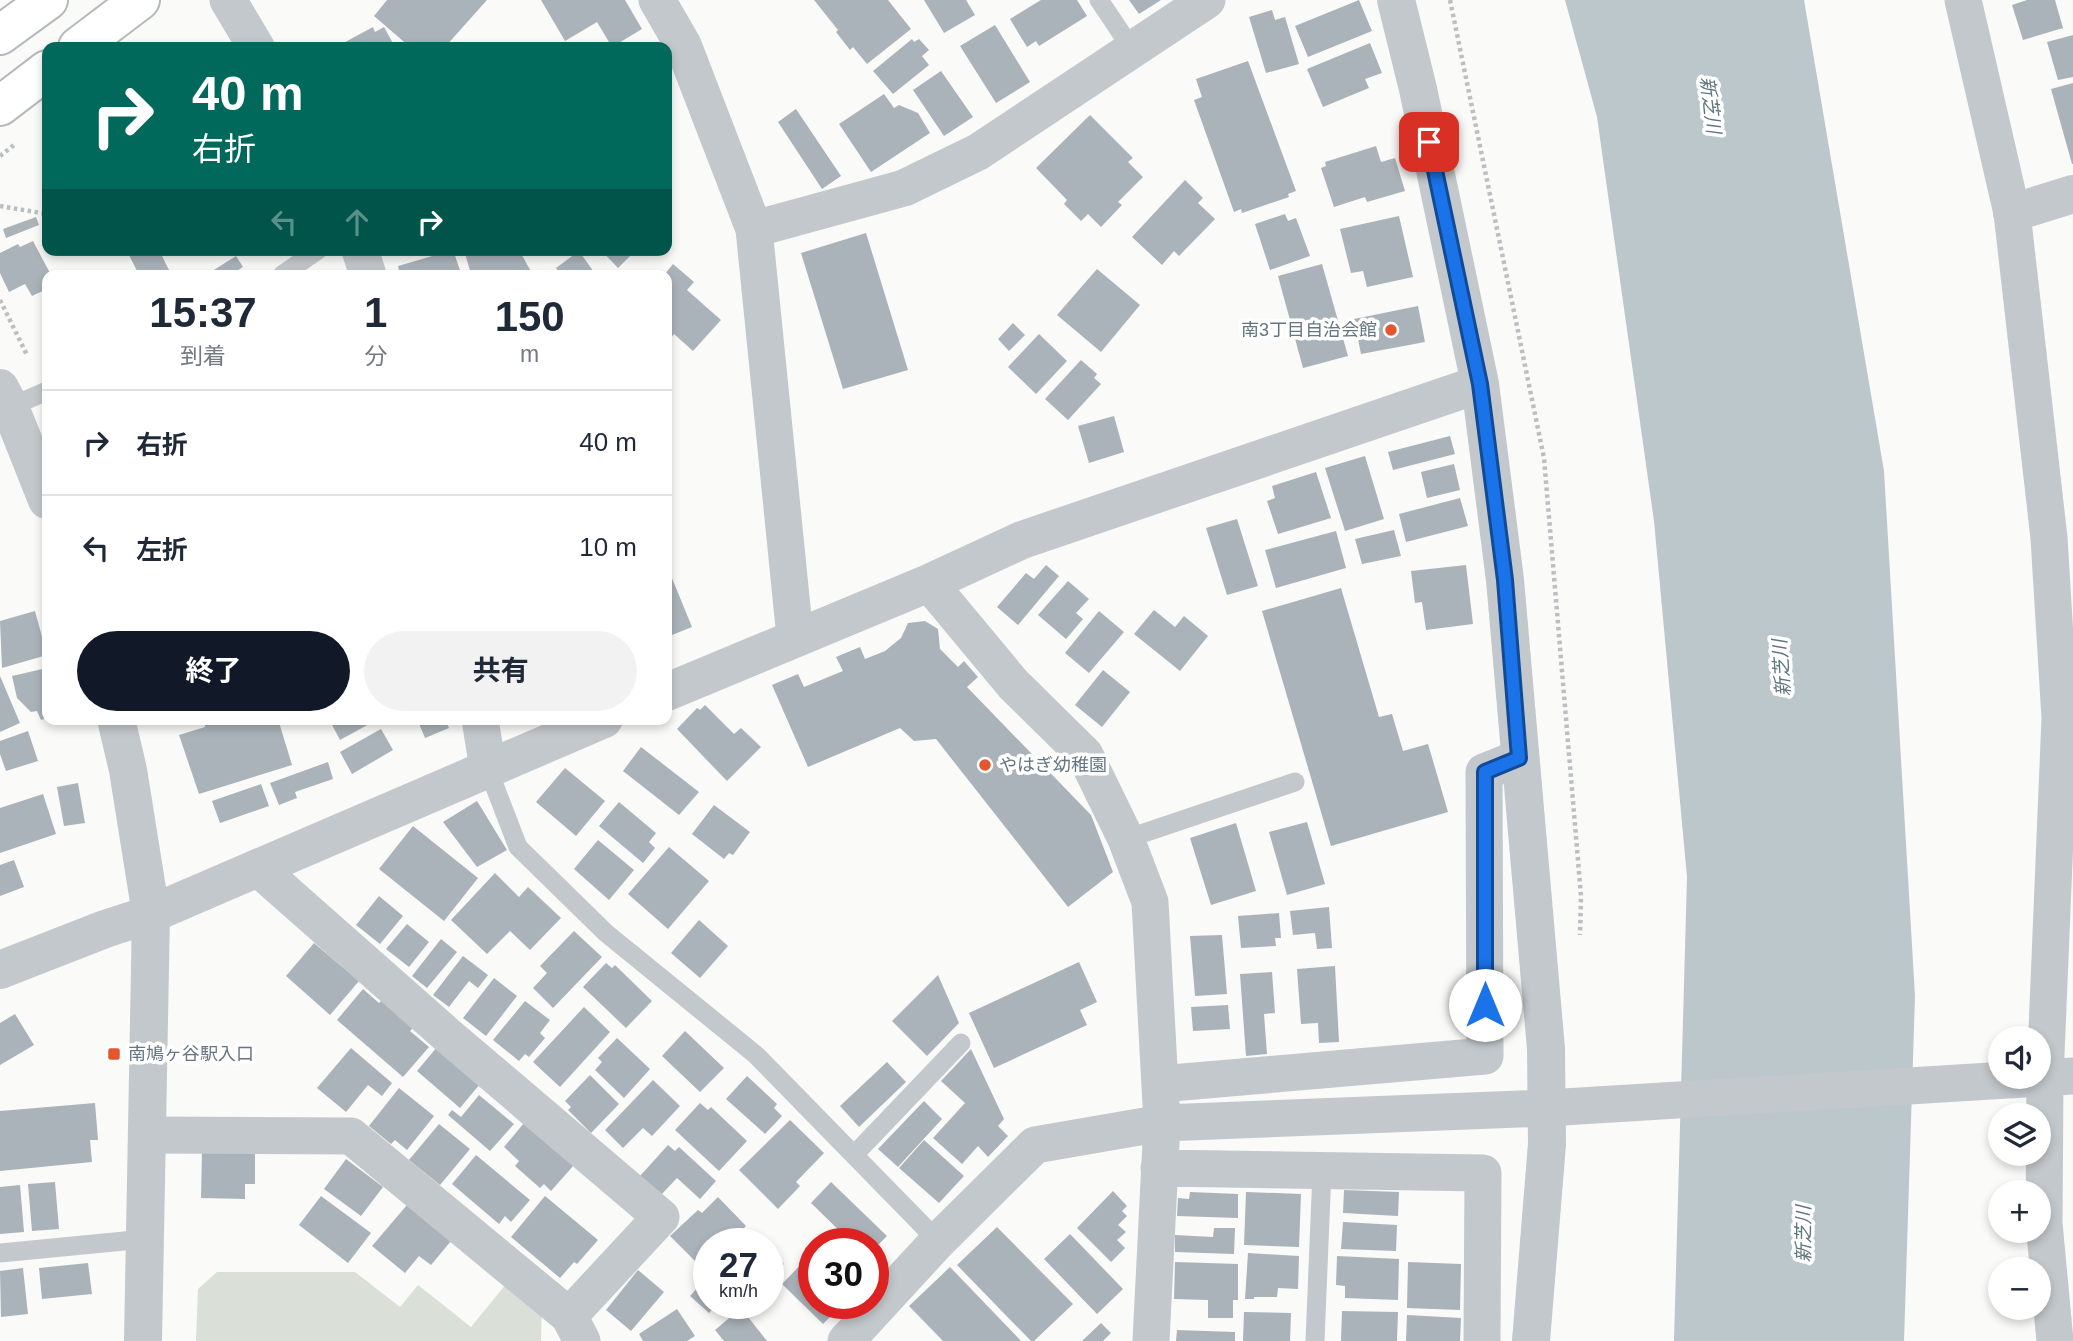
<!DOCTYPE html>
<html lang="ja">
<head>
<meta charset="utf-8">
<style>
	:root { --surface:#fff; --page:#f2f2f3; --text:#1f2937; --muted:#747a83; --line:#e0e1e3; --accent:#111827 }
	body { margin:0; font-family:Helvetica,"Noto Sans JP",sans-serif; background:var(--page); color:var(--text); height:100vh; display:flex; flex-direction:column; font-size:26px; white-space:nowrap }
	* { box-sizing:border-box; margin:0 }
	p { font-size:23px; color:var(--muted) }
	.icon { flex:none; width:38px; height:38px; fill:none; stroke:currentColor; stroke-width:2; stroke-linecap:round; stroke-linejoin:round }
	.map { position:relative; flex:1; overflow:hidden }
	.panel { position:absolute; left:42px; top:270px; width:630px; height:455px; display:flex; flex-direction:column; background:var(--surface); border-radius:14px; box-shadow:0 4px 10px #0003 }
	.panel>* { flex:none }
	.guide { position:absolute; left:42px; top:42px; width:630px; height:214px; border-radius:14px; box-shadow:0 4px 10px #0003; background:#00695c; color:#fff; overflow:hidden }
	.buttons { position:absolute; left:1988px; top:1026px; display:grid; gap:14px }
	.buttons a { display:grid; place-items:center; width:63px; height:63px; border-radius:50%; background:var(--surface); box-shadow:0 4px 10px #0003; font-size:35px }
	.speed { position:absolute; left:693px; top:1228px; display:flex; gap:14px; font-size:35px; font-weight:700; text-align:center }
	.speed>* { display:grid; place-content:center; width:91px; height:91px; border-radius:50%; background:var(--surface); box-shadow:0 4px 10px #0003; line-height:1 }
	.speed small { font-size:18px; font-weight:400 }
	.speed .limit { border:10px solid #d22; background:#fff; color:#111 }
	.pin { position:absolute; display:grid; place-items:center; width:60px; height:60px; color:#fff; margin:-30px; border-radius:14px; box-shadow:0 4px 10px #0006 }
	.me { position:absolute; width:77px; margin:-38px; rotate:0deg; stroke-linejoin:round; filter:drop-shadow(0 0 5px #0008) }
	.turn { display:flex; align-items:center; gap:24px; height:147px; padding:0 35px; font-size:32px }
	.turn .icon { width:91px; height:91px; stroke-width:2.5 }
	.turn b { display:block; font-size:49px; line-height:60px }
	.lanes { display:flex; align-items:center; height:66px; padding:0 35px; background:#0003; justify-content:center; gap:35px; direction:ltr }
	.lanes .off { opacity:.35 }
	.eta { display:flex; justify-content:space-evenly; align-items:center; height:119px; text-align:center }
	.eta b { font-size:42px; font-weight:700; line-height:49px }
	.primary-button { display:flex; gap:14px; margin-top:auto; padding:14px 35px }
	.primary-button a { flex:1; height:80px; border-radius:42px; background:var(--accent); color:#fff; font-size:28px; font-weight:700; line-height:80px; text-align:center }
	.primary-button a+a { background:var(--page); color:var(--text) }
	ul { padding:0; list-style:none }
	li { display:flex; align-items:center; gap:21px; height:105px; padding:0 35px; border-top:2px solid var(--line) }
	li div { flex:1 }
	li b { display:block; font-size:26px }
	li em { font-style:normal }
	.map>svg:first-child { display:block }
</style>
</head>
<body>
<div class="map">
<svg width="2073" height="1341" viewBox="0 0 2073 1341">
	<rect width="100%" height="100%" fill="#fafaf8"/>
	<path fill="#dadfd7" d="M217 1272H355L400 1307 418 1285 471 1327 511 1278 542 1305 541 1341H196L198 1289Z"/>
	<path fill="#bbc7cb" d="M1565 0H1804L1884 471 1915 996 1904 1341H1674L1687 877 1654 521 1597 117Z"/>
	<path fill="#aab3b9" d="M387 0H487L445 47H410L374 16Z
		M541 0H625L642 29 612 47 597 22 565 41Z
		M814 0H888L911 29 867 64 853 47 850 50 836 32 838 30Z
		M924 0H966L975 15 944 33Z
		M1041 0H1077L1087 16 1039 46 1036 41 1027 47 1010 19Z
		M1129 0H1161L1139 14Z
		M1359 0 1372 31 1308 57 1295 26Z
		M2027 0H2055L2063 28 2023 40 2012 5Z
		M1272 10 1275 20 1285 17 1299 64 1266 73 1249 17Z
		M995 25 1030 82 996 103 960 46Z
		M373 27 375 32 384 27 395 47H336Z
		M2073 35V77L2058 80 2047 42Z
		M912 39 914 42 919 39 929 50 922 56 929 65 893 94 873 71Z
		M1370 43 1382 73 1365 79 1369 88 1323 107 1307 69Z
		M1248 61 1296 191 1288 194 1289 197 1242 213 1241 209 1234 212 1194 100 1202 97 1196 79Z
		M941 71 973 117 944 136 913 90Z
		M2073 83V164H2072L2051 89Z
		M884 94 894 108 899 105 918 113 930 133 871 172 839 124Z
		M796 109 841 176 822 189 778 122Z
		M1090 115 1133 158 1128 162 1143 177 1118 202 1122 205 1101 227 1088 214 1081 221 1064 204 1067 200 1036 168Z
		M1376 146 1381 162 1395 158 1405 191 1367 202 1365 197 1334 207 1321 168 1326 166 1325 162Z
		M1185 180 1203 198 1198 203 1215 219 1179 256 1174 251 1162 265 1132 237Z
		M1285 214 1288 221 1296 218 1310 256 1270 270 1255 224Z
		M1399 216 1413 277 1367 287 1363 271 1351 273 1340 229Z
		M36 217 39 225 6 238 3 229Z
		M866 233 908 370 843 389 801 253Z
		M33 241 51 275H47V289L32 296 25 284 9 292 0 273V253L18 244 20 247Z
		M138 250H159L169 270 160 275H139L129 255Z
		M453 250 461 273 454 275H400L398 266Z
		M464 250H519L533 275H484L483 271 471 274Z
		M601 250H636L618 268Z
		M579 251 596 275H561L556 268Z
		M236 256 243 267 230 275H206Z
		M673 264 694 282 687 290 721 320 693 351 674 334 669 340 667 338V275H664Z
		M1322 264 1348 356 1303 368 1278 276Z
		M1097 269 1140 305 1101 352 1057 315Z
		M1418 306 1425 342 1361 354 1354 319Z
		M1013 323 1025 335 1009 351 998 339Z
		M1039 334 1067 361 1036 394 1008 367Z
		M1081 360 1097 374 1094 378 1101 384 1068 420 1045 399Z
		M1114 416 1124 452 1089 463 1078 426Z
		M1450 436 1455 454 1393 470 1388 452Z
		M1365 456 1384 519 1345 531 1325 468Z
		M1454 464 1460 490 1427 498 1421 472Z
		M1316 472 1331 518 1278 534 1267 501 1275 498 1272 486Z
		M1460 498 1468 526 1406 542 1399 514Z
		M1237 519 1258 586 1227 595 1206 528Z
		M1394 530 1401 556 1362 564 1355 539Z
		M1336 531 1346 568 1276 588 1265 550Z
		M1046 565 1059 576 1018 625 997 607 1026 573 1034 579Z
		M1466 565 1473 624 1426 630 1422 602 1415 603 1411 571Z
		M667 566 692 627 667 637Z
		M1068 581 1089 599 1076 613 1083 619 1066 639 1038 615Z
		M1341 588 1379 717 1392 714 1403 751 1428 744 1448 812 1331 846 1262 611Z
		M1154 610 1175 627 1184 616 1208 636 1180 671 1134 634Z
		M35 611 47 655 2 668 0 621Z
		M1099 611 1124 632 1089 673 1065 653Z
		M925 621 938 629 940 649 958 667 964 661 978 677 967 687 1091 815 1113 872 1068 907 936 739 914 741 900 728 808 767 772 685 798 674 804 687 843 671 836 657 860 647 865 659 885 651 901 638 908 623Z
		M47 668V718L41 720 37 711 31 712 17 698 12 676Z
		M1103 670 1130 692 1102 727 1075 705Z
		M0 676 20 723 0 732Z
		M705 705 734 734 741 728 761 747 727 781 677 729 697 708 700 710Z
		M213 719H278L292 765 199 794 179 735 205 727 204 722Z
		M329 719H368L371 723 340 740Z
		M417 719H445L449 728 425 738Z
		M381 729 393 750 352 774 340 752Z
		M28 731 38 761 6 771 0 754V741Z
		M641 747 699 792 679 815 623 771Z
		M328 762 333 779 295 792 297 798 279 805 270 783Z
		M565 768 605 801 576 836 536 802Z
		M78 783 85 823 64 826 57 787Z
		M261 784 269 806 220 823 212 801Z
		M43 794 56 834 0 853V808Z
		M477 801 507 850 477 867 443 822Z
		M619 802 656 833 649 842 655 848 643 863 599 826Z
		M714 805 750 832 733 855 729 853 724 859 692 834Z
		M1307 822 1325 884 1287 895 1269 832Z
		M1236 823 1256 891 1211 905 1190 838Z
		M413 826 478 878 444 921 379 869Z
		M598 840 634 870 609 900 574 869Z
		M669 847 709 881 668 929 628 894Z
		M14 860 24 887 0 896V865Z
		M495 873 519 897 528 887 561 918 530 950 510 931 487 954 451 920Z
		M379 896 403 916 380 944 356 925Z
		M1329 907 1332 948 1317 949 1315 933 1293 935 1290 911Z
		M1279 913 1281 938H1275L1276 946 1241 948 1238 916Z
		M699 920 728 946 700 978 671 953Z
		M407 924 429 942 409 967 386 949Z
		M574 931 602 957 553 1008 533 988 547 973 540 966Z
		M1222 935 1227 994 1195 996 1190 936Z
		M441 939 457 952 427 988 412 976Z
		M314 943 359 981 330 1015 286 976Z
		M463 956 488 975 478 988 469 981 449 1007 433 995Z
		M1079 962 1097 1002 1080 1010 1087 1025 994 1068 969 1013Z
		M606 963 612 968 615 965 652 1001 626 1028 583 987Z
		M1335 966 1339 1042 1319 1043 1318 1023 1301 1024 1297 969Z
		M1272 972 1275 1013 1264 1014 1267 1054 1246 1056 1240 974Z
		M938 975 959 1023 927 1056 892 1021Z
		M494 978 517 996 486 1036 463 1018Z
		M363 989 379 1003 382 1000 414 1027 410 1031 429 1047 403 1077 337 1020Z
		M525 1001 550 1020 540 1033 545 1038 529 1057 525 1054 519 1061 493 1040Z
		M1228 1005 1230 1029 1193 1031 1191 1007Z
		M584 1007 610 1032 560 1087 533 1062Z
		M15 1014 34 1045 0 1065V1023Z
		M685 1031 724 1068 700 1092 662 1056Z
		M617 1038 650 1069 624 1098 595 1070 602 1062 598 1058Z
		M437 1047 480 1084 460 1108 417 1071Z
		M351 1048 392 1083 382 1096 368 1085 346 1112 317 1088Z
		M971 1049 1004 1119 998 1126 1008 1136 988 1157 978 1146 962 1164 933 1138 965 1103 941 1081Z
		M887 1062 906 1082 859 1127 840 1106Z
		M590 1075 619 1104 591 1133 568 1110 571 1107 565 1101Z
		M747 1076 777 1104 774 1108 782 1116 765 1134 726 1099Z
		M653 1080 680 1106 652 1136 643 1128 623 1148 605 1130Z
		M399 1088 434 1116 407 1150 395 1140 391 1144 369 1126Z
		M479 1095 514 1124 490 1151 448 1115 452 1110 461 1117Z
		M924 1101 942 1119 898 1167 878 1149Z
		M95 1103 98 1140H90L92 1162 0 1171V1111Z
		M700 1103 708 1110 711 1107 747 1141 719 1171 675 1130Z
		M790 1120 824 1153 796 1182 800 1186 778 1209 739 1170Z
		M524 1123 574 1165 551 1191 544 1184 540 1188 515 1166 519 1161 504 1147Z
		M439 1124 470 1149 440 1185 409 1160Z
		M924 1140 964 1176 939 1203 899 1168Z
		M668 1145 675 1151 679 1147 716 1181 700 1199 677 1178 661 1195 640 1176Z
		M202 1150 255 1151V1184H245V1199L201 1198Z
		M476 1155 530 1200 511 1222 505 1216 499 1224 452 1184Z
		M346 1159 383 1187 361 1216 324 1189Z
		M55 1182 59 1229 32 1231 28 1184Z
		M831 1182 887 1236 873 1250V1244H853L811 1203Z
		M20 1185 24 1232 0 1234V1187Z
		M1344 1190 1399 1192 1398 1216 1343 1213Z
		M1113 1191 1127 1206 1122 1211 1127 1216 1118 1225 1126 1232 1117 1240 1125 1248 1111 1262 1077 1228Z
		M1190 1192 1238 1194V1218L1177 1216 1178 1198 1189 1199Z
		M1246 1192 1301 1194 1299 1247 1244 1245Z
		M321 1196 371 1233 348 1263 299 1225Z
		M545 1196 598 1240 577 1264 574 1262 560 1278 511 1237Z
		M718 1197 746 1226 734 1238 738 1240 734 1244H709V1261L702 1268 670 1236 698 1210 702 1213Z
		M407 1205 451 1241 431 1265 419 1256 405 1273 372 1246Z
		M1343 1222 1397 1225 1396 1251 1341 1249Z
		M997 1227 1073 1304 1034 1341H1031L957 1265Z
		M1214 1228H1235L1234 1254 1175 1252V1235L1213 1237Z
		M1070 1234 1123 1289 1097 1314 1044 1259Z
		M768 1246 784 1264 768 1278Z
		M814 1251V1304H843L823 1324 782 1284Z
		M1248 1253 1299 1256 1298 1289 1278 1288 1277 1297H1254V1299H1245Z
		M1337 1256 1399 1259 1398 1300 1345 1298V1286L1336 1285Z
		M1175 1262 1238 1264V1300H1233V1318H1208V1300L1174 1299Z
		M1408 1262 1461 1264 1460 1310 1407 1308Z
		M88 1263 92 1294 42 1299 39 1268Z
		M950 1267 1021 1341H943L909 1306Z
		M23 1268 28 1314 1 1317 0 1271Z
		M638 1270 664 1292 631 1331 606 1310Z
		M709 1275V1304H717L709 1313 690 1296Z
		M741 1308 767 1341H724L715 1330Z
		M677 1309 695 1336 687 1341H643L639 1334Z
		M1342 1311 1398 1312 1397 1341H1341Z
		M1244 1312 1291 1313 1290 1341H1243Z
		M1407 1315 1461 1318 1460 1341H1406Z
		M1101 1323 1111 1333 1103 1341H1082Z
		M1177 1330 1235 1332V1341H1176Z"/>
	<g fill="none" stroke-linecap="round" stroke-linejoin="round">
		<g stroke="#b4b9bd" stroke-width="42">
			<path id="trunk" d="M0 35 48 0
				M78 47 140 0
				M0 106 47 70"/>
		</g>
		<path stroke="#bbbfc2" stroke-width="4.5" stroke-dasharray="3.5 3.5" stroke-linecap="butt" d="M1450 0 1544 458 1581 896 1580 935
			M0 156 14 145
			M0 206 47 214
			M0 300 27 355"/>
		<path stroke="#c3c8cc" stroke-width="19" d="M1099 0 1132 49
			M282 275 318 250
			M10 407 47 391
			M488 769 518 847 606 933 756 1055 938 1241
			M1126 839 1295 782
			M854 1155 961 1043
			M0 1253 145 1239
			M1315 1341 1322 1171"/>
		<path stroke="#c3c8cc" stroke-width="37" d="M228 0 256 47
			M657 0 683 45 754 229 795 637
			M1963 0 2012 213 2049 538 2060 718 2045 1078 2044 1223 2055 1341
			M754 229 904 188 978 152 1207 0
			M360 250 368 275
			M929 583 1013 684 1085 755 1126 839 1150 902 1162 1123 1151 1341
			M480 719 488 769
			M258 868 447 1035 661 1217 569 1316
			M1160 1084 1485 1056 1484 772 1519 758
			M147 1135 351 1136 569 1316 582 1341
			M1159 1168 1483 1173 1482 1341
			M846 1341 938 1241 1035 1145 1162 1123 1547 1108 2073 1076"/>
		<path stroke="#c3c8cc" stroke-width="38" d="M1396 0 1418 89 1480 384 1505 580 1546 1049 1547 1144 1531 1341
			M2012 213 2073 194
			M0 388 10 407 47 500
			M667 692 929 583 1022 540 1480 384
			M116 719 128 770 151 914 143 1341
			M0 970 105 929 151 914 604 719"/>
		<use href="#trunk" stroke="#fff" stroke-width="38"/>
	</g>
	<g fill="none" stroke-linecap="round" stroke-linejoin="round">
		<g stroke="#114b97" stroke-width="18">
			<path id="route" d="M1429 142 1480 384 1505 580 1519 758 1485 772V1005"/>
		</g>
		<use href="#route" stroke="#1a73e8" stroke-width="12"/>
	</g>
	<g fill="#e4572e" stroke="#fff" stroke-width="2.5">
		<circle cx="1391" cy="330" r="7"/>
		<circle cx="985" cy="765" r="7"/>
		<rect x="107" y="1047" width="14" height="14" rx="3.5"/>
	</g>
	<g text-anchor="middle" stroke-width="7" stroke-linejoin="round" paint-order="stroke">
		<g font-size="18" fill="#657683" stroke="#fff" text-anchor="start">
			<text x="1377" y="336" text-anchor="end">南3丁目自治会館</text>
			<text x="999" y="771">やはぎ幼稚園</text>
			<text x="128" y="1060">南鳩ヶ谷駅入口</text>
		</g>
		<g font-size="19" font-style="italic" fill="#60757c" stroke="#fff">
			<text transform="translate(1711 105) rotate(83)" y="7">新芝川</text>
			<text transform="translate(1781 668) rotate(-94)" y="7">新芝川</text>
			<text transform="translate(1803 1234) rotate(-90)" y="7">新芝川</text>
		</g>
	</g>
</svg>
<div class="buttons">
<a><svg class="icon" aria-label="sound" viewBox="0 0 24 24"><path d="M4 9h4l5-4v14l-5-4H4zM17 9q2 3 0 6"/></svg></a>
<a><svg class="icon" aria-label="layers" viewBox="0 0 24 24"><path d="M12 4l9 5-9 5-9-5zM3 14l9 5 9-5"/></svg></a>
<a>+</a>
<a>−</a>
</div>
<div class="speed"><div>27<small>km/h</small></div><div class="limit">30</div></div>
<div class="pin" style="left:1429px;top:142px;background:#d93025"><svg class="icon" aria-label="arrive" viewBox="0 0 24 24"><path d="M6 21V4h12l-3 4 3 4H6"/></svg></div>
<svg class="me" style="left:1485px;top:1005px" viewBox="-20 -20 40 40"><circle r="19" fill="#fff"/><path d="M0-13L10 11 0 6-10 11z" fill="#1a73e8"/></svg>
<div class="guide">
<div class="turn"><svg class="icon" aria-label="right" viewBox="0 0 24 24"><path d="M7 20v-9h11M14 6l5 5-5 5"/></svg><div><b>40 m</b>右折</div></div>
<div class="lanes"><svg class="icon off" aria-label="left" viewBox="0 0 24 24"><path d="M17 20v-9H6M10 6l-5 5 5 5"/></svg><svg class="icon off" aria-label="ahead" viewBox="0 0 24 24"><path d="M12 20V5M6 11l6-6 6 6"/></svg><svg class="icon" aria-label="right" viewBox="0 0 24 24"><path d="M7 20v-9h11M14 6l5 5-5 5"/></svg></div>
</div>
<section class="panel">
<div class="eta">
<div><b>15:37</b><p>到着</p></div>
<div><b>1</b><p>分</p></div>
<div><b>150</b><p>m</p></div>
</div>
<ul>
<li><svg class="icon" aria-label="right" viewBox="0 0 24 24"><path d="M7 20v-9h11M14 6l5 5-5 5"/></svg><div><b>右折</b></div><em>40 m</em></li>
<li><svg class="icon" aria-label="left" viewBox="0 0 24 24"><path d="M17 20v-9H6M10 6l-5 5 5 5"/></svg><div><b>左折</b></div><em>10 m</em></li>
</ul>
<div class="primary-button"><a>終了</a><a>共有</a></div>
</section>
</div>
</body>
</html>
